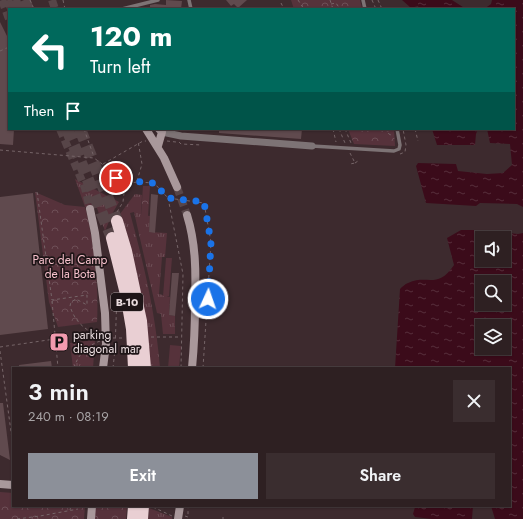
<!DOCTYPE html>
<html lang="en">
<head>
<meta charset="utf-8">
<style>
	:root { --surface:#2e2022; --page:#3a2d2f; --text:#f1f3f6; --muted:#a7a3a5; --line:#493e40; --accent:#8c9099 }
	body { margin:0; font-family:Jost,sans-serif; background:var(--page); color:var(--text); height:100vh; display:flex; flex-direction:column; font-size:15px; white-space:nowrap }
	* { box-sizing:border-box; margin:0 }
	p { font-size:13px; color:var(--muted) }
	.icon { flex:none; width:22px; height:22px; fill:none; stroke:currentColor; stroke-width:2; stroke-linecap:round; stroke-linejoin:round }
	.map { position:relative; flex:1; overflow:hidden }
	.panel { position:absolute; left:12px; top:367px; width:499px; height:140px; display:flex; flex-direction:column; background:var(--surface); border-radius:0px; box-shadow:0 1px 3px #0004,0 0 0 1px var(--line) }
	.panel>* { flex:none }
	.hud { position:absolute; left:8px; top:8px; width:507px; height:122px; border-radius:0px; box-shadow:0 1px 3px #0004,0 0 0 1px var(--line); background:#00695c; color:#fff; overflow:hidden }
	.tools { position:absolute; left:475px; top:231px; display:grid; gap:8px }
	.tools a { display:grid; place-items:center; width:36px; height:36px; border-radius:0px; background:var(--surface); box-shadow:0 1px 3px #0004,0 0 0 1px var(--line); font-size:20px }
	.pin { position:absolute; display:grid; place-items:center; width:34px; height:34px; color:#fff; margin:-17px; border:2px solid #fff; border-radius:50%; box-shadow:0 1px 4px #0007 }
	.me { position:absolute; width:44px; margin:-22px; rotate:3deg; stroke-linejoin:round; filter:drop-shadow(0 0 3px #0008) }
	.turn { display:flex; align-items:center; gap:14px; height:84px; padding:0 16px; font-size:18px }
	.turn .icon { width:52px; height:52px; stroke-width:2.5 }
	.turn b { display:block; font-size:28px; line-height:34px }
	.then { display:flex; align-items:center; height:38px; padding:0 16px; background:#0003; gap:8px; font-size:15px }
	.round { display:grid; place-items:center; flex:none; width:42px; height:42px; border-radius:0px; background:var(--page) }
	.headline { display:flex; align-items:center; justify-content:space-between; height:68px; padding:0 16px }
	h1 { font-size:24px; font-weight:600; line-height:30px }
	.button { display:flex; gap:8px; margin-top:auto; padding:8px 16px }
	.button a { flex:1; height:46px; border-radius:0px; background:var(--accent); color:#fff; font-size:16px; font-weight:600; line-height:46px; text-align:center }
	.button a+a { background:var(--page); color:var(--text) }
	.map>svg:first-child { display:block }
</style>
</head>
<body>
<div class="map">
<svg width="523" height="519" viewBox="0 0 523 519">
	<defs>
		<pattern id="grass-tufts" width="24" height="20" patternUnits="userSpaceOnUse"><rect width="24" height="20" fill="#56323b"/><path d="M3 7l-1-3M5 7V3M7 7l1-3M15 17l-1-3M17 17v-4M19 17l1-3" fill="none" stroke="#6e4f57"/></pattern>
		<pattern id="park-crowns" width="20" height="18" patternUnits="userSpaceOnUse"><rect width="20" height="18" fill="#56323b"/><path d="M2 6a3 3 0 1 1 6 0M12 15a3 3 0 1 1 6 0" fill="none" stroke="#6e4f57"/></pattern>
		<pattern id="water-ripples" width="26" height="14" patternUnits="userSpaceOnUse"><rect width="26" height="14" fill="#3b0b1a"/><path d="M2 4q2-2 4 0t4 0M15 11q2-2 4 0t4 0" fill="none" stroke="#572e3b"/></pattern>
	</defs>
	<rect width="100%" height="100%" fill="#3d2a2e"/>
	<path fill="url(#grass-tufts)" d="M75 179 119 202 112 214 105 231 97 208 85 207Z
		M135 194 142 195 141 215 150 216 149 232 167 233 165 257H162L159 294 170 297 169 315 175 316V334H163L161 314 157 313 134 212 130 213C144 264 156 316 160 368H149L135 271 120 214Z
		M95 340 93 368H73L70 343Z
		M149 508 172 517V519H148Z"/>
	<path fill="url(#park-crowns)" d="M291 0H360L362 9H294Z
		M348 129H394L395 146 354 144Z
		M143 186H150L148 216H141Z
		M35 192 65 205 85 207C94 240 99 289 97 322L58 327 49 302Z
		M0 492 13 493V506H85L84 519H0Z
		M105 506H127L126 519H94V507Z"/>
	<path fill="#56323b" d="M166 258H172L169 296H163Z
		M170 345 181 346 179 368H168Z"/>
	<path fill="url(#water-ripples)" fill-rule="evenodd" d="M402 0H452L466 9H419L418 6 411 8Z
		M492 0H523V207L517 204 480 203 476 206 426 203 416 166 418 163 456 164 458 171 487 174 503 173 512 165 510 144 490 143 487 129H514V9H484L491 4Z
		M432 129H478L476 134 475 145H437Z
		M461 230H478L518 234 523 233V519H495L491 506H510V368H395L400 289C402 287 405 284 408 283 428 274 437 290 454 265L447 238ZM482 238H504V260H482ZM482 282H504V304H482ZM482 326H504V348H482Z
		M413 506H473L472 519H432L415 517 413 514 415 507Z"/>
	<path fill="#604a4e" d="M166 0 182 1 181 9H150V5L155 4 166 5Z
		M226 0H247L238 8 234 4 231 6Z
		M0 22 8 38 7 41 9 42V129H14L13 145 0 144Z
		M219 129H302L301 139 219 133Z
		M33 193 48 329 0 335V197Z
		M151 194 158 195 155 233 149 232Z
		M172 273H179L175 316 169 315Z
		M51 361 52 368H19V365Z
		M0 403H3L10 460 0 455Z"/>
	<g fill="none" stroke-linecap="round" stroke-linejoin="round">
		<path stroke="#574548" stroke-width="8" stroke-dasharray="8 4" stroke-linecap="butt" d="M2 0 9 19
			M8 0 11 9
			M52 0 55 9
			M60 129 85 188 90 209
			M177 187 187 215"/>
		<path stroke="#574548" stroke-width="12" stroke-dasharray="12 6" stroke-linecap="butt" d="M14 0 17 9
			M24 0 28 9
			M67 129 112 238
			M80 129 117 221"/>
		<path stroke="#766568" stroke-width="1" stroke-dasharray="3 3" stroke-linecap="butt" d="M30 0 34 9
			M63 0 65 9
			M298 0 304 9
			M330 0 333 9
			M372 0 376 9
			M378 0 382 9
			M281 3 284 9
			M331 4 336 3 340 9
			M0 51 9 47
			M84 129 94 157
			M333 129 336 142
			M339 129 345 143
			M345 129 351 143
			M384 129 389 134 393 136
			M415 129 418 141
			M167 141 176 142
			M179 142 181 144 202 145
			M0 150 94 158 102 164 120 182 125 184 137 182 154 183 168 198 204 203 211 242 203 368
			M350 153 355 163 350 164
			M400 154 405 152 406 145 403 129
			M355 163 358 161
			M103 164 143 141H146
			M137 181 142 164 138 141
			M37 192 52 300 87 295V305L76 299 71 302 70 306C74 320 84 330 98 335
			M168 198 183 274 181 368
			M117 212 123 202 125 184
			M52 301 58 368
			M151 337H181
			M113 338H123
			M0 347 55 339
			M0 351 13 446
			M74 368C78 354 87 346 100 341
			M113 368 115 349 117 295
			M153 507 172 516
			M70 510 71 506
			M185 516 188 517V506
			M17 519 40 516 78 509
			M223 519V517"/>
		<path stroke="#7d7375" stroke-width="3.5" d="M189 0 191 9
			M363 0 365 9
			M122 9 158 0
			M312 146 394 151 399 149 400 145 397 129"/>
		<path stroke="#7d7375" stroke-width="7" d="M162 132 181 136 312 146"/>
		<path stroke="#a9989b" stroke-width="8" d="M146 129 164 158 177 187
			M158 146 162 132 159 129
			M90 209 95 233 105 313 106 344 103 368
			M187 215C196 244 196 273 195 303 195 325 194 347 192 368
			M0 484 13 485
			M91 519 92 506
			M178 519 180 506"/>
		<path stroke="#e9cfd3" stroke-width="12" d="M117 221 126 251 141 321 145 368
			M112 238 126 294 132 329 134 368
			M133 519 134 506
			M142 519 143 506"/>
	</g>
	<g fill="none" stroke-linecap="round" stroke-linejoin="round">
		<path stroke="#1a73e8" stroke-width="7" stroke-dasharray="0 12.6" d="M116 178C123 185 128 183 137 182 143 181 149 183 154 183L168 198 204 202 211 242 208 299"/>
	</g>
	<defs>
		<g id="parking-square" transform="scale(1)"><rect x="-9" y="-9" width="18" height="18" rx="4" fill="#f29aae" stroke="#1e1517"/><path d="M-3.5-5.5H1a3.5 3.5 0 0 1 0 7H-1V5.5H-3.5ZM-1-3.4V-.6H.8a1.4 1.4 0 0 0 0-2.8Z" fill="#111"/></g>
	</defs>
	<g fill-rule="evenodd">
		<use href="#parking-square" x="59" y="342"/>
	</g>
	<g text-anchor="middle" stroke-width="3.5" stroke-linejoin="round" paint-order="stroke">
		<rect fill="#1e1517" stroke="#aca0a2" stroke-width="1" x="111" y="293" width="32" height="18" rx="3"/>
		<g font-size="11" font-weight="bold" fill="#e9dcde">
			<text x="127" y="306">B-10</text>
		</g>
		<g font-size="12" fill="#f6c0cb" stroke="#1e1517">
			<text x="70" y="264">Parc del Camp<tspan x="70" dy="14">de la Bota</tspan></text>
		</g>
		<g font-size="12" fill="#e9dcde" stroke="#1e1517" text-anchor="start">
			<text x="73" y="339">parking<tspan x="73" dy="14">diagonal mar</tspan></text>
		</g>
	</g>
</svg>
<div class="tools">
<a><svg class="icon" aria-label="sound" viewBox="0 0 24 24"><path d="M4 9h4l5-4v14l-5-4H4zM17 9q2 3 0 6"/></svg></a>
<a><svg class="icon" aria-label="search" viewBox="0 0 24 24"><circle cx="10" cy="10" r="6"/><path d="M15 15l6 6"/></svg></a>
<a><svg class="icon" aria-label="layers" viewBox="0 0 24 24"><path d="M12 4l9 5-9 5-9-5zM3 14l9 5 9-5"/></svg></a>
</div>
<div class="pin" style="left:116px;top:178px;background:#d93025"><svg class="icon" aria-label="arrive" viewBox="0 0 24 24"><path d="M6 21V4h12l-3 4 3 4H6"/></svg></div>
<svg class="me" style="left:208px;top:299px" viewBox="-20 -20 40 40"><circle r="17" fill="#1a73e8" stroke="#fff" stroke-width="3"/><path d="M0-11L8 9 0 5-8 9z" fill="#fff"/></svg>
<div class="hud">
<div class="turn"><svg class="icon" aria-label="left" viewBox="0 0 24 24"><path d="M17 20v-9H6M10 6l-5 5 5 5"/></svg><div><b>120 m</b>Turn left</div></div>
<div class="then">Then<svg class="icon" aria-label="arrive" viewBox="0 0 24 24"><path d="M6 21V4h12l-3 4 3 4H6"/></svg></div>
</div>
<section class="panel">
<div class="headline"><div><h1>3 min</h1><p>240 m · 08:19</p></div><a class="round"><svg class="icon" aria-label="close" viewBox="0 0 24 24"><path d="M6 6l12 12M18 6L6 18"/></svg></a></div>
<div class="button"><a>Exit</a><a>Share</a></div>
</section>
</div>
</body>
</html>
